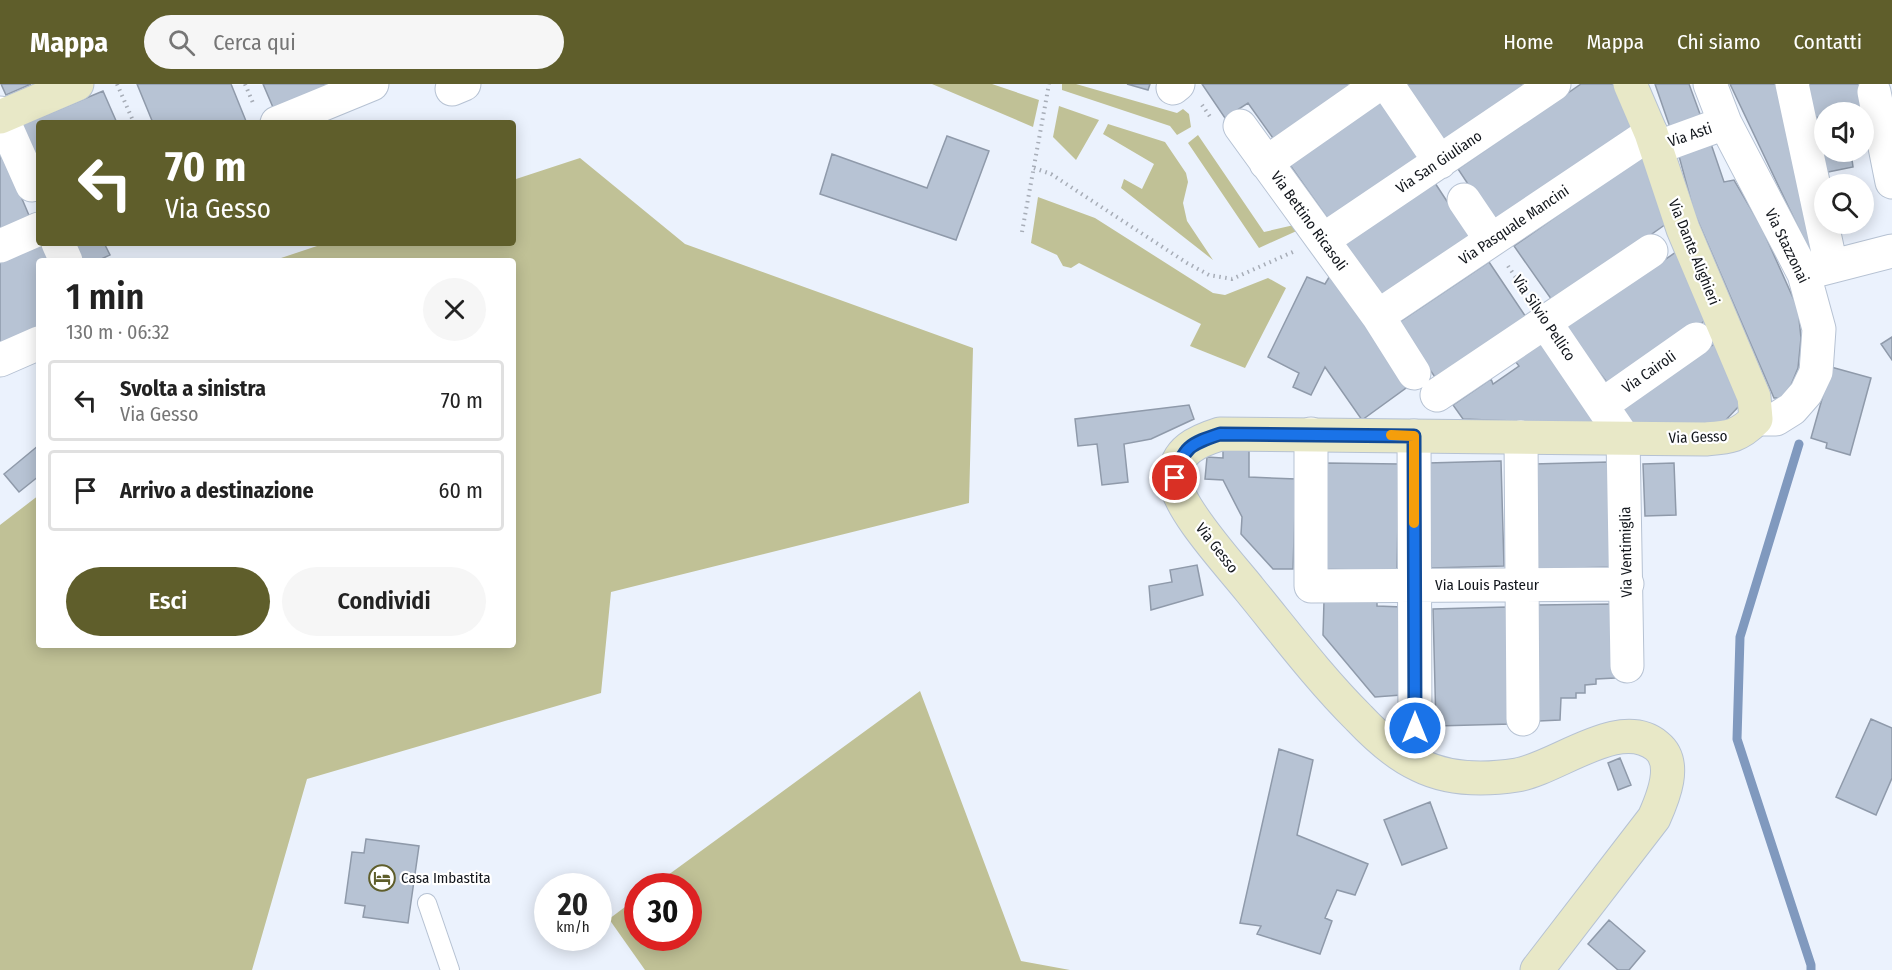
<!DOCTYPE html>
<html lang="it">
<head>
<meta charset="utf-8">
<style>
	:root { --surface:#fff; --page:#f6f6f6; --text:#222; --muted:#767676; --line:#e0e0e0; --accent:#5f5e2b }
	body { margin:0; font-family:"Fira Sans Condensed",sans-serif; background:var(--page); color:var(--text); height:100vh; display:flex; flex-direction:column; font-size:22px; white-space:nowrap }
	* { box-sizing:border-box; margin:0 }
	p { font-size:20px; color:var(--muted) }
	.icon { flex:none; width:33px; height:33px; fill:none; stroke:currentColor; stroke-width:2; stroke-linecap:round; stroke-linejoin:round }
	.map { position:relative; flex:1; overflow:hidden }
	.drawer { position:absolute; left:36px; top:174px; width:480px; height:390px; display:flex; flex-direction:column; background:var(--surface); border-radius:6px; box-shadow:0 3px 15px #0003 }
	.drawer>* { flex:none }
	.hud { position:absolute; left:36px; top:36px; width:480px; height:126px; border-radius:6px; box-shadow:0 3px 15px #0003; background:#5f5e2b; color:#fff; overflow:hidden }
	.controls { position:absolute; left:1814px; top:18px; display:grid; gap:12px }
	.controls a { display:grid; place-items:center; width:60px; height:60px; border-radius:50%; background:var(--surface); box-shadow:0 3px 15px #0003; font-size:30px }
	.speed { position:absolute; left:534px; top:789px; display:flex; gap:12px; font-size:30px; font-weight:700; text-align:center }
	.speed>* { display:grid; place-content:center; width:78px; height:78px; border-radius:50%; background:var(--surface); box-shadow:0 3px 15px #0003; line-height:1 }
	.speed small { font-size:15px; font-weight:400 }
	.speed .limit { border:9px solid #d22; background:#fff; color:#111 }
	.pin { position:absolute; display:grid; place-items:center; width:51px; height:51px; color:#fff; margin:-26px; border:3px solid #fff; border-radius:50%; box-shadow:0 2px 6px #0007 }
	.me { position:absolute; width:66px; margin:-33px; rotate:0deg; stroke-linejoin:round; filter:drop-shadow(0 0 4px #0008) }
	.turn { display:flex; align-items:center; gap:21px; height:126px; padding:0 30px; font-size:27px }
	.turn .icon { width:78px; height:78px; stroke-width:2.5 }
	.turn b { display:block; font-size:42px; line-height:51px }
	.round { display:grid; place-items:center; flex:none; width:63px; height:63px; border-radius:32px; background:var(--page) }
	.headline { display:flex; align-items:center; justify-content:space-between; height:102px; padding:0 30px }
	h1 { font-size:36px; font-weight:600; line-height:45px }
	.button { display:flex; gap:12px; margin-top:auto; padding:12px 30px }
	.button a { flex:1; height:69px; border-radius:36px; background:var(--accent); color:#fff; font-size:24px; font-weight:600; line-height:69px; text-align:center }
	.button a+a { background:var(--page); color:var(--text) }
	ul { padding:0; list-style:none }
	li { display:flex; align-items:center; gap:18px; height:81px; margin:0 12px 9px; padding:0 18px; border:3px solid var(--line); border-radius:6px }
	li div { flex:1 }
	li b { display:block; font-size:22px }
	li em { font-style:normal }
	header { display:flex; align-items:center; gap:36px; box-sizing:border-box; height:84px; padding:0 30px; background:var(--accent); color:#fff }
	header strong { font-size:28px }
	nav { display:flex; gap:33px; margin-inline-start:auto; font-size:21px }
	.search { width:420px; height:54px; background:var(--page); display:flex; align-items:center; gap:15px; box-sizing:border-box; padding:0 21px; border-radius:33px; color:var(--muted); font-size:22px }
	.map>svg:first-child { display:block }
</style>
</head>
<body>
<header>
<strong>Mappa</strong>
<div class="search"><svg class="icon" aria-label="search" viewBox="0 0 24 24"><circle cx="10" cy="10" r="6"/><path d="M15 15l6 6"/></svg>Cerca qui</div>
<nav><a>Home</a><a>Mappa</a><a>Chi siamo</a><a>Contatti</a></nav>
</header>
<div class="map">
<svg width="1892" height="886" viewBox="0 0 1892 886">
	<rect width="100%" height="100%" fill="#ebf2fd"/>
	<path fill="#c0c196" d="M932 0H992L1039 16 1033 43Z
		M1062 0H1076L1177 29 1183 25 1189 30 1191 43 1177 51 1170 42 1062 6Z
		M1059 22 1099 36 1076 76 1053 53Z
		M1108 40 1165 58 1186 89 1188 98 1183 119 1187 137 1213 176 1121 104 1124 95 1142 105 1154 80 1103 50Z
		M1198 51 1264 148 1294 141 1301 145 1259 164 1188 59Z
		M580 74 685 160 973 264 969 419 611 508 601 609 307 695 252 886H0V441L39 411V561H513V177H272L326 159H513V96Z
		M1038 113 1095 134 1213 209 1225 211 1268 194 1286 204 1245 284 1190 262 1201 240 1079 179 1071 184 1063 182 1057 171 1031 159Z
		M920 607 1021 877 1070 886H645L609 835 637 814 638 854H688V802H653Z"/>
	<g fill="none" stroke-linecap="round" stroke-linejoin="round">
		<path stroke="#8099be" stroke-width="9" d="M1799 360 1740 553 1737 655 1811 881V886"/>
	</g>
	<path fill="#b7c3d4" stroke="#8f9aaa" stroke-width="1.5" d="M1 0H31L6 11Z
		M137 0H231L246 37 241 39H153Z
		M263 0H340L275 28Z
		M1127 0H1150L1148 6Z
		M1202 0H1359L1275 57 1248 19 1225 34Z
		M1407 0H1529L1445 57 1406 1Z
		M1581 0H1613L1635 47 1495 141 1458 85Z
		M1655 0H1689L1704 41 1673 52Z
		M1730 0H1780L1818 159 1807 162Z
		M1801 0H1862L1874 64 1863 66V28H1824V68H1855H1851L1853 83 1818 90 1814 64 1822 62 1817 33 1808 34Z
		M103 7 117 39H39V89L19 42Z
		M1377 14 1420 74 1330 138 1287 77Z
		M1708 51 1724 98 1734 96 1761 142 1798 225 1801 254 1798 284 1791 301 1781 314H1774L1694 128 1676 61Z
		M947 52 989 67 956 156 820 110 832 70 927 104Z
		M0 63 31 136 0 149Z
		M1641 73 1648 75 1666 140 1554 219 1514 162Z
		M1435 99 1473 157 1382 217 1344 159Z
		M44 159 52 177H39V248L0 265V178Z
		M71 159H104L110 171 97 177H79Z
		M1679 166 1706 236 1609 301 1565 244Z
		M1489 178 1530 239 1439 299 1398 239Z
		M1331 190 1406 304 1362 336 1325 283 1311 311 1293 303 1299 289 1268 273 1307 193 1325 200Z
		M1892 253V276L1881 260Z
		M1543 258 1595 334 1592 340 1463 335 1453 321 1491 295 1493 300 1519 282 1515 277Z
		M1716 259 1741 320 1721 341 1630 339 1620 323Z
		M1831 283 1871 294 1850 371 1826 364 1827 359 1811 354Z
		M1189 321 1194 335 1151 355 1124 360 1128 398 1102 401 1097 360 1078 362 1075 335Z
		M39 361V392L19 408 4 390Z
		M1223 365 1249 366V393L1296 395 1293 485H1273L1241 450 1242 433 1223 396 1205 395 1207 373 1223 374Z
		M1501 377 1504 482 1431 484 1428 379Z
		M1609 378 1612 483 1538 485 1534 380Z
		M1327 379 1399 380 1397 487 1324 485Z
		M1674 379 1676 431 1645 432 1643 380Z
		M1197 481 1203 511 1151 526 1149 502 1172 498 1170 486Z
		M1324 517 1377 518V522L1402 523 1401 611 1375 613 1323 551Z
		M1613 520 1615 594 1596 595V600L1585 601V609H1576V614H1561L1560 636 1539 637 1538 521Z
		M1507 523 1511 640 1436 642 1433 525Z
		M1871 635 1892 644V694L1876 731 1836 713Z
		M1279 665 1313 676 1297 751 1368 780 1355 811 1337 806 1325 834 1332 837 1320 870 1257 850 1261 842 1240 839Z
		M1620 674 1631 701 1618 706 1608 679Z
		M1430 718 1447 764 1402 781 1384 736Z
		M366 755 419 762 408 839 363 833 365 822 345 819 352 768 364 769Z
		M1609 836 1645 867 1629 886H1618L1588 860Z"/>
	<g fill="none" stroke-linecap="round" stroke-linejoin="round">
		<g stroke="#b6c2d3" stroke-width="20">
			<path id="lane" d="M427 819 450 886"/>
		</g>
		<g stroke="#b6c2d3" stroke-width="35">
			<path id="street" d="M1387 0 1440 78
				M1710 0 1725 39 1804 190 1819 245 1816 288 1806 309 1792 325 1776 335H1756
				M1792 0 1831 182
				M1173 4 1178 0
				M452 5 464 0
				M1874 8 1892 98
				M0 29 32 101
				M277 39 372 0
				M1240 42 1378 232 1414 289
				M1656 64 1725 39
				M1266 79 1379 0
				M1464 116 1491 156
				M1323 156 1554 0
				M58 159 66 177
				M0 162 39 145
				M1810 188 1892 167
				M1378 232 1651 49
				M1545 238 1623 353 1627 582
				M0 276 39 259
				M1437 311 1651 167
				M1602 321 1696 255
				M1311 350V502L1627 500
				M1414 352 1415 644
				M1521 353 1523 635"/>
		</g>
		<g stroke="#b6c2d3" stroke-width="35">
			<path id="secondary" d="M0 33 77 0
				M1537 886 1654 734C1663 714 1678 679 1657 662 1620 631 1558 684 1517 691 1485 696 1449 696 1419 681 1397 671 1376 652 1359 634 1319 594 1286 550 1250 506 1232 483 1175 422 1175 394 1175 366 1198 357 1220 350L1705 355C1729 353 1738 353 1756 335L1754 313 1683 145 1651 49 1630 0"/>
		</g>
		<path stroke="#a7adb7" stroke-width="4" stroke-dasharray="1.5 4.5" stroke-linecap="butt" d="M117 0 134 39
			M245 0 253 19
			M1202 21 1211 34
			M1034 84 1051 90 1187 179 1209 191 1232 195 1295 167
			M1022 148 1049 0
			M1508 182 1529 213"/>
		<use href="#lane" stroke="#fff" stroke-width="18"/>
		<use href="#street" stroke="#fff" stroke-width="33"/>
		<use href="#secondary" stroke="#e8e8c7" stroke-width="33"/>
	</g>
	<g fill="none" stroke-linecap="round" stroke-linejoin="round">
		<g stroke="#114b97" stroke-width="15">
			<path id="route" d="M1175 394C1183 363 1190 360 1220 350L1414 352 1415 644"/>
		</g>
		<use href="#route" stroke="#1a73e8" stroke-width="10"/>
		<path stroke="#f59e0b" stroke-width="10" d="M1391 351 1414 352V439"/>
	</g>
	<defs>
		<g id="hotel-ring" transform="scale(1.35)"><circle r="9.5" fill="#fff" stroke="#5f5e2b" stroke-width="1.5"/><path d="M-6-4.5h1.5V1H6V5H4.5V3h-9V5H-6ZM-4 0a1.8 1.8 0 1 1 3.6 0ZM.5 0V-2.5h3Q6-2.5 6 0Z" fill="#5f5e2b"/></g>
	</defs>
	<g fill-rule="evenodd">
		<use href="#hotel-ring" x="382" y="794"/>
	</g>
	<g text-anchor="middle" stroke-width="4.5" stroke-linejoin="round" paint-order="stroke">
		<g font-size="15" fill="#12161c" stroke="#fff">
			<text transform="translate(1690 51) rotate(-19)" y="5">Via Asti</text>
			<text transform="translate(1439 78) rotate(-34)" y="5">Via San Giuliano</text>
			<text transform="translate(1309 137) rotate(54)" y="5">Via Bettino Ricasoli</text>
			<text transform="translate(1514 141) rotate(-34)" y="5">Via Pasquale Mancini</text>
			<text transform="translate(1787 162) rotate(64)" y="5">Via Stazzonai</text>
			<text transform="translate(1694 168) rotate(68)" y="5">Via Dante Alighieri</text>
			<text transform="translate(1544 234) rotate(56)" y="5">Via Silvio Pellico</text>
			<text transform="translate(1649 288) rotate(-35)" y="5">Via Cairoli</text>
			<text transform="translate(1698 353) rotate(-2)" y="5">Via Gesso</text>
			<text transform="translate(1217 464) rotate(52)" y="5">Via Gesso</text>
			<text transform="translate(1626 468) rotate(-91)" y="5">Via Ventimiglia</text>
			<text x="1487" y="506">Via Louis Pasteur</text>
		</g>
		<g font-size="15" fill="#12161c" stroke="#fff" text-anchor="start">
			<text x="401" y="799">Casa Imbastita</text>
		</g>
	</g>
</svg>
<div class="controls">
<a><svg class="icon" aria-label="sound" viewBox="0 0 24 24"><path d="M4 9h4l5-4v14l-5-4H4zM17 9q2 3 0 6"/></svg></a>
<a><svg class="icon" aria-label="search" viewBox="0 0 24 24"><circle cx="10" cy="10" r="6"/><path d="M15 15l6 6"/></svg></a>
</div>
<div class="speed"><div>20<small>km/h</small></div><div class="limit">30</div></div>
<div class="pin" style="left:1175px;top:394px;background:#d93025"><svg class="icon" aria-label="arrive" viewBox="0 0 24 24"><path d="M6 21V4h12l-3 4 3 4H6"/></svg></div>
<svg class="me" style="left:1415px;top:644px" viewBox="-20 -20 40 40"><circle r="17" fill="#1a73e8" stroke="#fff" stroke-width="3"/><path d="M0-11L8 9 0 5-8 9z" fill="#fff"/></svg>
<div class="hud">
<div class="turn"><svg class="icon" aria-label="left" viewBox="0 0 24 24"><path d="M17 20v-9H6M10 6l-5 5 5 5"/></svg><div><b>70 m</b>Via Gesso</div></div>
</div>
<section class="drawer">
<div class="headline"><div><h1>1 min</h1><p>130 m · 06:32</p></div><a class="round"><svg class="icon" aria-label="close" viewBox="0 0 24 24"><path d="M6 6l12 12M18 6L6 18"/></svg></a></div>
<ul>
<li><svg class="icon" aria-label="left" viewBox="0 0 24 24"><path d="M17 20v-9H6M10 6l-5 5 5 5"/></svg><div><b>Svolta a sinistra</b><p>Via Gesso</p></div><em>70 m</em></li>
<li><svg class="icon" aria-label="arrive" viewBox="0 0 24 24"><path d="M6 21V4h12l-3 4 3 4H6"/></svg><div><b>Arrivo a destinazione</b></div><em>60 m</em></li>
</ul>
<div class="button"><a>Esci</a><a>Condividi</a></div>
</section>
</div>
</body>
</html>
